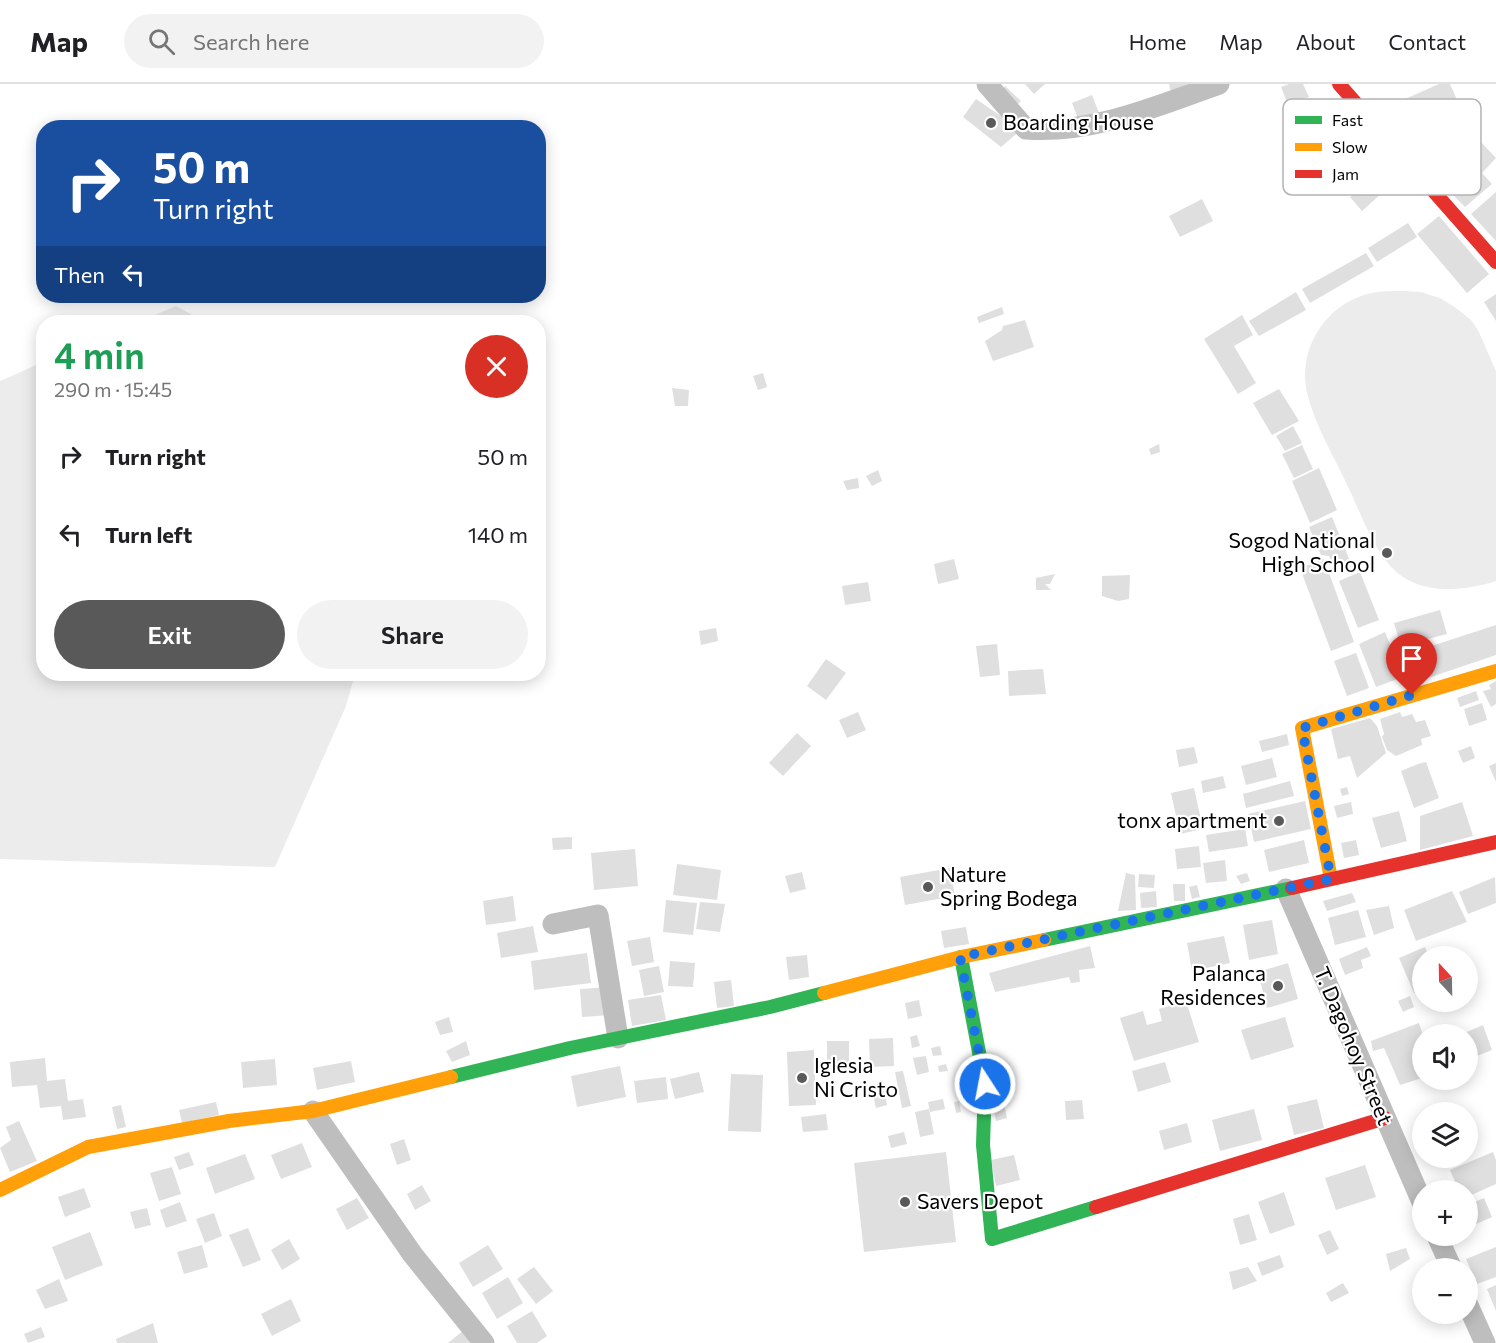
<!DOCTYPE html>
<html lang="en">
<head>
<meta charset="utf-8">
<style>
	:root { --surface:#fff; --page:#f2f2f2; --text:#202124; --muted:#757577; --line:#e0e0e0; --accent:#595959 }
	body { margin:0; font-family:Commissioner,sans-serif; background:var(--page); color:var(--text); height:100vh; display:flex; flex-direction:column; font-size:22px; white-space:nowrap }
	* { box-sizing:border-box; margin:0 }
	p { font-size:20px; color:var(--muted) }
	.icon { flex:none; width:33px; height:33px; fill:none; stroke:currentColor; stroke-width:2; stroke-linecap:round; stroke-linejoin:round }
	.map { position:relative; flex:1; overflow:hidden }
	.panel { position:absolute; left:36px; top:231px; width:510px; height:366px; display:flex; flex-direction:column; background:var(--surface); border-radius:24px; box-shadow:0 3px 15px #0003 }
	.panel>* { flex:none }
	.hud { position:absolute; left:36px; top:36px; width:510px; height:183px; border-radius:24px; box-shadow:0 3px 15px #0003; background:#1a4fa0; color:#fff; overflow:hidden }
	.needle { width:39px; rotate:338deg }
	.buttons { position:absolute; left:1412px; top:862px; display:grid; gap:12px }
	.buttons a { display:grid; place-items:center; width:66px; height:66px; border-radius:50%; background:var(--surface); box-shadow:0 3px 15px #0003; font-size:30px }
	.pin { position:absolute; display:grid; place-items:center; width:51px; height:51px; color:#fff; margin:-62px -26px; border-radius:50% 50% 50% 0; rotate:-45deg; box-shadow:0 0 6px #0007 }
	.pin .icon { rotate:45deg }
	.me { position:absolute; width:66px; margin:-33px; rotate:349deg; stroke-linejoin:round; filter:drop-shadow(0 0 4px #0008) }
	.turn { display:flex; align-items:center; gap:21px; height:126px; padding:0 18px; font-size:27px }
	.turn .icon { width:78px; height:78px; stroke-width:2.5 }
	.turn b { display:block; font-size:42px; line-height:51px }
	.then { display:flex; align-items:center; height:57px; padding:0 18px; background:#0003; gap:12px; font-size:22px }
	.round { display:grid; place-items:center; flex:none; width:63px; height:63px; border-radius:32px; background:var(--page) }
	.overview { display:flex; align-items:center; justify-content:space-between; height:102px; padding:0 18px }
	h1 { font-size:36px; font-weight:600; line-height:45px; color:#1e9e55 }
	.primary-button { display:flex; gap:12px; margin-top:auto; padding:12px 18px }
	.primary-button a { flex:1; height:69px; border-radius:36px; background:var(--accent); color:#fff; font-size:24px; font-weight:600; line-height:69px; text-align:center }
	.primary-button a+a { background:var(--page); color:var(--text) }
	ul { padding:0; list-style:none }
	li { display:flex; align-items:center; gap:18px; height:78px; padding:0 18px }
	li div { flex:1 }
	li b { display:block; font-size:22px }
	li em { font-style:normal }
	header { display:flex; align-items:center; gap:36px; box-sizing:border-box; height:84px; padding:0 30px; background:var(--surface); border-bottom:2px solid var(--line) }
	header strong { font-size:28px }
	nav { display:flex; gap:33px; margin-inline-start:auto; font-size:21px }
	.search { width:420px; height:54px; background:var(--page); display:flex; align-items:center; gap:15px; box-sizing:border-box; padding:0 21px; border-radius:33px; color:var(--muted); font-size:22px }
	.map>svg:first-child { display:block }
</style>
</head>
<body>
<header>
<strong>Map</strong>
<div class="search"><svg class="icon" aria-label="search" viewBox="0 0 24 24"><circle cx="10" cy="10" r="6"/><path d="M15 15l6 6"/></svg>Search here</div>
<nav><a>Home</a><a>Map</a><a>About</a><a>Contact</a></nav>
</header>
<div class="map">
<svg width="1496" height="1259" viewBox="0 0 1496 1259">
	<rect width="100%" height="100%" fill="#fff"/>
	<path fill="#ececec" d="M1404 207 1421 208 1440 214 1456 224 1471 236 1478 246 1496 287V497C1468 506 1430 511 1403 493 1377 476 1362 432 1349 405 1335 374 1315 342 1307 309 1297 264 1327 218 1372 209 1382 207 1393 207 1404 207Z
		M176 222 205 238H138Z
		M43 278 44 590H355L346 622 275 783 0 775V297Z"/>
	<path fill="#dfdfdf" d="M1025 0H1045L1034 10Z
		M1169 0H1187L1171 8Z
		M1289 0H1303L1309 13 1288 21 1281 3Z
		M1439 0H1450L1458 18 1397 46 1387 23Z
		M1005 2 1021 17 1014 24 998 9Z
		M1092 11 1101 34 1079 37 1072 19Z
		M976 15 1021 46 1001 63 963 33Z
		M1479 56 1496 74 1482 89 1492 100 1465 123 1435 93Z
		M1370 95 1382 109 1362 127 1350 113Z
		M1496 108V157L1471 130Z
		M1202 115 1213 137 1180 153 1169 132Z
		M1439 132 1489 190 1467 209 1417 150Z
		M1408 139 1417 153 1377 178 1368 164Z
		M1366 169 1374 182 1310 219 1302 205Z
		M1296 208 1306 226 1259 252 1249 237Z
		M1496 210V237L1484 218Z
		M1002 223 1004 230 979 239 977 233Z
		M1242 231 1253 251 1234 262 1256 299 1238 310 1204 255Z
		M1025 236 1034 263 993 277 985 257 1002 246 1003 242Z
		M763 289 767 303 758 306 753 292Z
		M672 304 689 306 688 322H675Z
		M1279 305 1299 337 1272 351 1253 319Z
		M1293 342 1302 359 1285 367 1276 352Z
		M1159 360 1160 368 1151 371 1149 365Z
		M1302 361 1313 385 1294 394 1282 370Z
		M1319 384 1337 426 1310 439 1292 397Z
		M878 386 882 397 872 402 866 392Z
		M858 394 859 404 847 406 843 397Z
		M1332 433 1350 477 1334 483 1329 472 1321 471 1309 443Z
		M954 475 959 495 938 500 934 480Z
		M1324 475 1354 558 1331 567 1300 484Z
		M1360 488 1379 536 1358 544 1339 497Z
		M1055 490 1050 500H1045L1051 506H1036V494Z
		M1130 491 1129 515 1118 517 1102 512V492Z
		M868 498 871 517 845 521 842 502Z
		M1440 526 1447 550 1401 562 1394 539Z
		M1496 541V571L1425 595 1416 567Z
		M716 544 718 557 701 561 699 547Z
		M1385 548 1403 593 1376 603 1359 560Z
		M997 560 1000 591 980 593 976 562Z
		M1356 569 1369 604 1347 612 1334 577Z
		M826 575 846 589 826 616 807 602Z
		M1043 585 1046 610 1009 612 1008 587Z
		M1496 597V620L1491 623 1483 607 1491 605 1489 601Z
		M1476 607 1479 616 1460 623 1457 614Z
		M1482 619 1487 636 1469 642 1464 625Z
		M858 628 866 646 847 654 839 636Z
		M1400 628 1402 633 1412 630 1416 638 1425 636 1431 652 1421 655 1422 661 1396 672 1387 666 1382 653 1384 650 1380 635Z
		M1370 634 1377 642 1386 669 1357 694 1350 672 1338 675 1331 645Z
		M797 649 811 662 783 692 769 679Z
		M1287 650 1289 661 1262 668 1259 657Z
		M1471 662 1475 674 1463 679 1458 667Z
		M1194 663 1198 679 1179 683 1176 666Z
		M1272 674 1277 693 1246 701 1241 682Z
		M1426 678 1439 714 1414 724 1401 687 1418 680Z
		M1496 679V698L1489 682Z
		M1223 692 1226 704 1203 709 1201 697Z
		M1290 697 1294 712 1246 724 1243 710Z
		M1347 703 1349 710 1342 712 1340 705Z
		M1194 704 1203 745 1180 750 1171 709Z
		M1305 717 1311 745 1254 758 1248 730Z
		M1351 718 1353 730 1337 734 1334 722Z
		M1462 718 1473 752 1420 766V732Z
		M1399 727 1407 757 1381 764 1372 734Z
		M1245 745 1248 762 1209 768 1206 751Z
		M572 753V765L553 766 552 754Z
		M1304 756 1309 779 1269 788 1264 766Z
		M1356 756 1359 771 1344 774 1341 759Z
		M1199 762 1201 783 1177 785 1175 765Z
		M635 765 638 802 594 806 591 769Z
		M1225 776 1227 797 1206 799 1203 779Z
		M677 780 721 786 717 816 673 811Z
		M950 784 955 812 905 821 900 793Z
		M802 788 806 805 790 809 785 792Z
		M1126 789 1135 791 1136 826 1118 827Z
		M1247 789 1250 797 1241 800 1236 792Z
		M1139 790 1155 791 1154 804 1138 803Z
		M1495 793 1496 819 1468 830 1459 808Z
		M1173 800H1185V817H1174Z
		M1197 801 1200 813 1192 815 1189 803Z
		M1156 807 1157 823 1141 824 1140 809Z
		M1452 807 1467 838 1416 857 1404 826Z
		M1352 809 1356 818 1327 827 1323 817Z
		M513 812 516 837 486 841 483 817Z
		M666 816 697 819 693 851 663 848Z
		M700 818 725 820 720 848 696 845Z
		M1389 822 1394 844 1374 851 1366 826Z
		M1358 826 1366 853 1335 861 1328 834Z
		M1272 836 1278 870 1249 876 1243 841Z
		M533 842 538 868 501 874 497 849Z
		M966 843 969 860 944 864 941 847Z
		M1224 852 1230 879 1192 887 1187 859Z
		M650 853 654 878 632 882 627 857Z
		M1090 862 1095 884 1079 886 1080 898 1071 899 1069 893 995 908 989 889Z
		M1367 863 1371 872 1361 876 1363 884 1345 891 1339 875Z
		M1425 863 1429 873H1422V907L1414 909 1399 874Z
		M587 869 591 899 534 906 531 877Z
		M807 871 809 893 789 896 786 873Z
		M670 877 695 879 693 903 668 902Z
		M1288 879 1298 915 1267 924 1258 888Z
		M659 882 664 908 644 912 639 886Z
		M731 896 734 922 717 924 714 898Z
		M609 903 611 931 582 933 580 905Z
		M661 911 666 936 632 942 628 916Z
		M1410 912 1414 923 1403 928 1398 917Z
		M919 916 922 932 908 935 905 919Z
		M1186 917 1199 958 1134 977 1120 934 1143 927 1147 941 1162 937 1159 925Z
		M449 933 453 948 440 951 435 938Z
		M1285 933 1294 963 1251 976 1241 946Z
		M1419 939 1423 951 1422 994 1400 1001 1384 964 1373 967 1371 957Z
		M1483 941 1492 966 1467 976V951H1460Z
		M917 951 920 962 912 964 910 953Z
		M893 954 894 982 870 983 869 955Z
		M466 957 470 971 452 978 446 967Z
		M827 957H849V985H827Z
		M940 962 942 971 933 972 931 964Z
		M814 966 816 1021 789 1022 787 968Z
		M926 972 929 988 917 991 913 974Z
		M45 974 47 997 65 995 68 1017 83 1015 86 1033 63 1036 61 1022 40 1024 37 1001 12 1003 10 978Z
		M275 975 277 1001 243 1004 241 978Z
		M351 977 355 998 317 1006 313 984Z
		M1165 978 1171 998 1138 1008 1132 987Z
		M946 980 948 987 939 988 938 982Z
		M620 982 626 1013 577 1023 571 992Z
		M903 987 911 1022 902 1024 895 988Z
		M699 988 704 1008 675 1015 670 995Z
		M731 990 763 991 761 1048 728 1047Z
		M666 993 668 1015 637 1019 634 997Z
		M884 1005 887 1021 876 1024 872 1007Z
		M943 1015 945 1025 930 1028 928 1018Z
		M1317 1015 1324 1044 1294 1051 1287 1022Z
		M1082 1016 1084 1035 1066 1036 1065 1017Z
		M959 1017 961 1028 956 1029 954 1018Z
		M216 1018 219 1031 182 1039 179 1026Z
		M1004 1020 1007 1034 996 1037 993 1022Z
		M121 1021 126 1043 117 1045 112 1023Z
		M929 1025 934 1050 920 1053 915 1028Z
		M1254 1025 1262 1056 1220 1067 1212 1036Z
		M826 1030 828 1046 803 1048 801 1033Z
		M19 1037 37 1077 10 1088 0 1064 11 1056 6 1043Z
		M1187 1039 1192 1058 1164 1066 1159 1047Z
		M904 1048 907 1060 891 1064 888 1052Z
		M404 1055 411 1076 397 1081 390 1060Z
		M302 1059 312 1083 281 1095 271 1071Z
		M189 1068 194 1081 179 1086 174 1073Z
		M946 1068 956 1158 864 1168 854 1079Z
		M1493 1068 1496 1076V1100L1467 1113V1107H1459L1450 1086Z
		M245 1070 255 1095 215 1110 206 1084Z
		M1014 1071 1020 1096 996 1102 991 1076Z
		M1365 1081 1376 1113 1336 1126 1325 1094Z
		M172 1083 181 1110 159 1117 150 1089Z
		M422 1101 431 1117 415 1126 407 1110Z
		M84 1104 91 1123 65 1133 58 1113Z
		M1284 1108 1295 1141 1270 1150 1258 1118Z
		M357 1114 369 1134 347 1146 336 1125Z
		M1484 1114 1492 1133 1467 1144V1121Z
		M180 1118 187 1137 166 1144 160 1126Z
		M147 1124 151 1141 135 1145 130 1128Z
		M214 1129 222 1152 205 1159 196 1135Z
		M1249 1130 1257 1156 1240 1161 1233 1135Z
		M248 1144 261 1176 243 1183 229 1151Z
		M1330 1146 1339 1165 1327 1171 1318 1151Z
		M90 1148 103 1181 65 1196 52 1163Z
		M289 1155 300 1175 282 1186 271 1166Z
		M202 1161 208 1183 184 1190 177 1168Z
		M488 1161 503 1185 473 1203 459 1179Z
		M1496 1163V1193L1477 1200 1466 1175Z
		M1406 1164 1410 1175 1390 1187 1386 1170Z
		M1280 1171 1284 1183 1262 1192 1257 1179Z
		M534 1183 553 1207 536 1220 517 1195Z
		M1248 1183 1257 1197 1233 1206 1229 1188Z
		M508 1193 523 1219 497 1235 482 1209Z
		M59 1195 68 1217 45 1225 36 1206Z
		M1343 1199 1349 1209 1331 1218 1326 1209Z
		M1496 1201V1227L1487 1205Z
		M291 1215 301 1237 272 1252 261 1230Z
		M532 1227 547 1252 537 1259H517L507 1242Z
		M153 1239 158 1259H117L116 1255Z
		M41 1243 45 1253 28 1259 24 1250Z
		M464 1246 472 1256 469 1259H448Z"/>
	<g fill="none" stroke-linecap="round" stroke-linejoin="round">
		<path stroke="#bebebe" stroke-width="21" d="M987 0 1026 45C1093 50 1157 22 1219 0
			M1286 805 1422 1118
			M553 840 598 831 618 954
			M313 1027 413 1171 484 1259
			M1437 1152 1452 1185
			M1467 1219 1485 1259"/>
		<path stroke="#30b455" stroke-width="14" d="M1044 856 1292 804
			M961 873 985 1000 983 1061 992 1155 1096 1123
			M451 993 570 964 770 923 824 909"/>
		<path stroke="#ff9f0a" stroke-width="14" d="M1331 795 1302 644 1496 587
			M824 909 961 873 1044 856
			M0 1106 88 1063 229 1037 313 1027 451 993"/>
		<path stroke="#e5322d" stroke-width="14" d="M1339 0 1496 178
			M1292 804 1496 758
			M1096 1123 1385 1034"/>
	</g>
	<g fill="none" stroke-linecap="round" stroke-linejoin="round">
		<path stroke="#1a73e8" stroke-width="10" stroke-dasharray="0 18" d="M985 1000 960 873 1331 795 1302 644 1412 611"/>
	</g>
	<g fill="#595959" stroke="#fff" stroke-width="2">
		<circle cx="991" cy="39" r="6"/>
		<circle cx="1387" cy="469" r="6"/>
		<circle cx="1279" cy="737" r="6"/>
		<circle cx="928" cy="803" r="6"/>
		<circle cx="1278" cy="902" r="6"/>
		<circle cx="802" cy="994" r="6"/>
		<circle cx="905" cy="1118" r="6"/>
	</g>
	<g text-anchor="middle" stroke-width="4.5" stroke-linejoin="round" paint-order="stroke">
		<g font-size="21" fill="#000" stroke="#fff" text-anchor="start">
			<text x="1003" y="46">Boarding House</text>
			<text x="1375" y="464" text-anchor="end">Sogod National<tspan x="1375" dy="24">High School</tspan></text>
			<text x="1267" y="744" text-anchor="end">tonx apartment</text>
			<text x="940" y="798">Nature<tspan x="940" dy="24">Spring Bodega</tspan></text>
			<text x="1266" y="897" text-anchor="end">Palanca<tspan x="1266" dy="24">Residences</tspan></text>
			<text x="814" y="989">Iglesia<tspan x="814" dy="24">Ni Cristo</tspan></text>
			<text x="917" y="1125">Savers Depot</text>
		</g>
		<g font-size="21" fill="#000" stroke="#fff">
			<text transform="translate(1353 962) rotate(67)" y="7">T. Dagohoy Street</text>
		</g>
	</g>
	<rect x="1283" y="15" width="198" height="96" rx="9" fill="#fff" stroke="#b2b2b2" stroke-width="1.5"/>
	<rect x="1295" y="32" width="27" height="8" fill="#30b455"/>
	<rect x="1295" y="59" width="27" height="8" fill="#ff9f0a"/>
	<rect x="1295" y="86" width="27" height="8" fill="#e5322d"/>
	<g font-size="16" fill="#000">
		<text x="1332" y="42">Fast</text>
		<text x="1332" y="69">Slow</text>
		<text x="1332" y="96">Jam</text>
	</g>
</svg>
<div class="buttons">
<a><svg class="needle" viewBox="-14 -14 28 28"><path d="M0-13l5 13h-10z" fill="#e53935"/><path d="M0 13l5-13h-10z" fill="#757577"/></svg></a>
<a><svg class="icon" aria-label="sound" viewBox="0 0 24 24"><path d="M4 9h4l5-4v14l-5-4H4zM17 9q2 3 0 6"/></svg></a>
<a><svg class="icon" aria-label="layers" viewBox="0 0 24 24"><path d="M12 4l9 5-9 5-9-5zM3 14l9 5 9-5"/></svg></a>
<a>+</a>
<a>−</a>
</div>
<div class="pin" style="left:1412px;top:611px;background:#d93025"><svg class="icon" aria-label="arrive" viewBox="0 0 24 24"><path d="M6 21V4h12l-3 4 3 4H6"/></svg></div>
<svg class="me" style="left:985px;top:1000px" viewBox="-20 -20 40 40"><circle r="17" fill="#1a73e8" stroke="#fff" stroke-width="3"/><path d="M0-11L8 9 0 5-8 9z" fill="#fff"/></svg>
<div class="hud">
<div class="turn"><svg class="icon" aria-label="right" viewBox="0 0 24 24"><path d="M7 20v-9h11M14 6l5 5-5 5"/></svg><div><b>50 m</b>Turn right</div></div>
<div class="then">Then<svg class="icon" aria-label="left" viewBox="0 0 24 24"><path d="M17 20v-9H6M10 6l-5 5 5 5"/></svg></div>
</div>
<section class="panel">
<div class="overview"><div><h1>4 min</h1><p>290 m · 15:45</p></div><a class="round" style="background:#d93025;color:#fff"><svg class="icon" aria-label="close" viewBox="0 0 24 24"><path d="M6 6l12 12M18 6L6 18"/></svg></a></div>
<ul>
<li><svg class="icon" aria-label="right" viewBox="0 0 24 24"><path d="M7 20v-9h11M14 6l5 5-5 5"/></svg><div><b>Turn right</b></div><em>50 m</em></li>
<li><svg class="icon" aria-label="left" viewBox="0 0 24 24"><path d="M17 20v-9H6M10 6l-5 5 5 5"/></svg><div><b>Turn left</b></div><em>140 m</em></li>
</ul>
<div class="primary-button"><a>Exit</a><a>Share</a></div>
</section>
</div>
</body>
</html>
